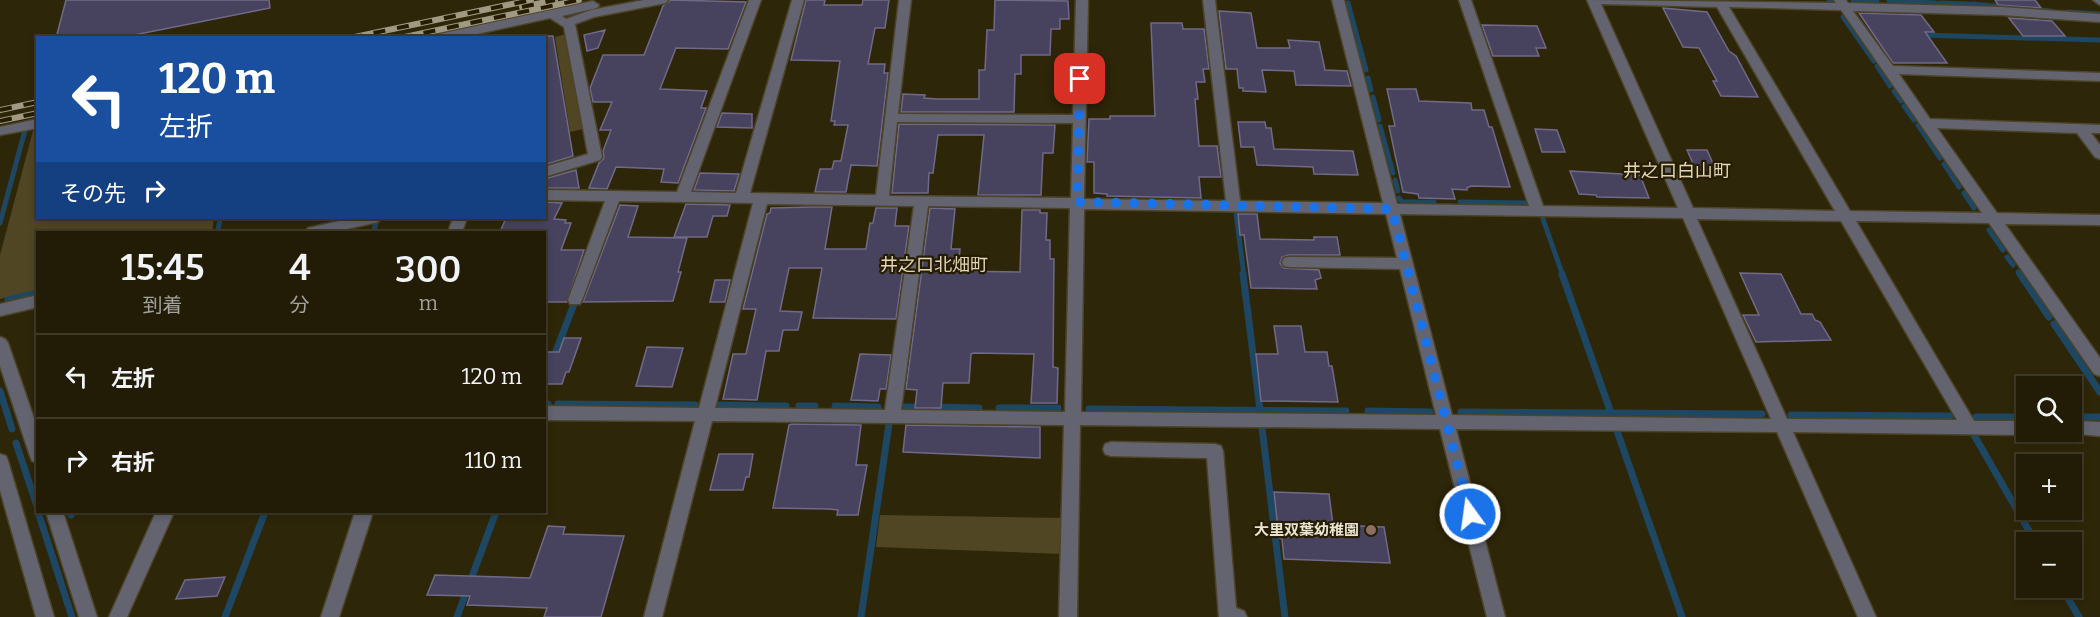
<!DOCTYPE html>
<html lang="ja">
<head>
<meta charset="utf-8">
<style>
	:root { --surface:#221c06; --page:#2a2510; --text:#f1f3f6; --muted:#a2a19b; --line:#3f3a28 }
	body { margin:0; font-family:Bitter,"Noto Sans JP",serif; background:var(--page); color:var(--text); height:100vh; display:flex; flex-direction:column; font-size:22px; white-space:nowrap }
	* { box-sizing:border-box; margin:0 }
	p { font-size:20px; color:var(--muted) }
	.icon { flex:none; width:33px; height:33px; fill:none; stroke:currentColor; stroke-width:2; stroke-linecap:round; stroke-linejoin:round }
	.map { position:relative; flex:1; overflow:hidden }
	.panel { position:absolute; left:36px; top:231px; width:510px; height:282px; display:flex; flex-direction:column; background:var(--surface); border-radius:0px; box-shadow:0 3px 9px #0003,0 0 0 2px var(--line) }
	.panel>* { flex:none }
	.guide { position:absolute; left:36px; top:36px; width:510px; height:183px; border-radius:0px; box-shadow:0 3px 9px #0003,0 0 0 2px var(--line); background:#1a4fa0; color:#fff; overflow:hidden }
	.tools { position:absolute; left:2016px; top:376px; display:grid; gap:12px }
	.tools a { display:grid; place-items:center; width:66px; height:66px; border-radius:0px; background:var(--surface); box-shadow:0 3px 9px #0003,0 0 0 2px var(--line); font-size:30px }
	.pin { position:absolute; display:grid; place-items:center; width:51px; height:51px; color:#fff; margin:-26px; border-radius:12px; box-shadow:0 3px 9px #0006 }
	.me { position:absolute; width:66px; margin:-33px; rotate:346deg; stroke-linejoin:round; filter:drop-shadow(0 0 4px #0008) }
	.turn { display:flex; align-items:center; gap:21px; height:126px; padding:0 24px; font-size:27px }
	.turn .icon { width:78px; height:78px; stroke-width:2.5 }
	.turn b { display:block; font-size:42px; line-height:51px }
	.then { display:flex; align-items:center; height:57px; padding:0 24px; background:#0003; gap:12px; font-size:22px }
	.eta { display:flex; justify-content:space-evenly; align-items:center; height:102px; text-align:center }
	.eta b { font-size:36px; font-weight:600; line-height:42px }
	ul { padding:0; list-style:none }
	li { display:flex; align-items:center; gap:18px; height:84px; padding:0 24px; border-top:2px solid var(--line) }
	li div { flex:1 }
	li b { display:block; font-size:22px }
	li em { font-style:normal }
	.map>svg:first-child { display:block }
</style>
</head>
<body>
<div class="map">
<svg width="2100" height="617" viewBox="0 0 2100 617">
	<rect width="100%" height="100%" fill="#2e2608"/>
	<path fill="#504623" d="M567 34 583 129 570 132 555 37Z
		M37 126 38 218H214L212 232H38L37 290 0 299V255L34 127Z
		M880 515 1062 518 1061 554 876 547Z"/>
	<g fill="none" stroke-linecap="round" stroke-linejoin="round">
		<path stroke="#1d4762" stroke-width="5" d="M1829 0H1832
			M1853 0 1877 1
			M1889 1 1936 3
			M1348 3 1366 70
			M1940 3 1968 4
			M1972 4 2017 8
			M2030 9 2051 11
			M2068 12 2100 14
			M1843 17 1874 61
			M1921 35 2100 40
			M1877 66 1890 86
			M1368 78 1371 90
			M1894 91 1901 101
			M1373 97 1379 120
			M1904 106 1914 120
			M1918 125 1940 158
			M1380 126 1393 173
			M1944 164 1959 187
			M1395 180 1398 191
			M1964 193 1974 208
			M1399 198 1402 202H1434
			M1460 202 1525 203
			M1236 213 1244 276
			M1543 219 1563 276
			M0 223 25 130
			M1989 230 2003 250
			M218 232 220 218
			M373 232 376 224
			M2007 257 2013 265
			M2018 272 2021 276"/>
		<path stroke="#1d4762" stroke-width="7" d="M1243 274 1260 410
			M1562 274 1611 413
			M2020 274 2049 317
			M8 300 38 293
			M2054 324 2100 392
			M553 359 574 304
			M0 391 12 429
			M544 404H548
			M558 404 695 405
			M720 405 786 406
			M799 406H815
			M835 406 878 407
			M904 407H922
			M935 407 979 408
			M999 408H1058
			M1089 409 1346 411
			M1368 411 1430 412
			M1461 412 1762 414
			M1791 415 1950 416
			M1976 417H2026
			M2072 417H2100
			M1262 428 1285 617
			M1617 431 1682 617
			M1974 435 2036 543
			M16 443 38 509
			M38 512 72 617
			M71 515 73 512
			M2062 588 2079 617
			M225 617 265 512
			M457 617 496 512
			M861 617 889 424"/>
	</g>
	<path fill="#47425e" stroke="#706a88" stroke-width="1.5" d="M66 0H269L270 8 119 38H56Z
		M671 0 746 2 728 49 676 48 660 89 707 91 701 108H706L678 183 661 182 664 169 616 167 607 189 589 188 599 163 604 158 603 151 611 130H600L612 102H593L590 88 603 55H644L663 6Z
		M806 0H825L824 5H862L863 0H889L885 28H875L868 64H885L884 73H888L877 166 851 165 846 192H815L820 169H832L834 161H841L848 125H834L835 121H831L840 61 791 60Z
		M995 0 1068 1 1069 19H1060V29H1051L1050 55H1021V74H1015L1014 112H901L903 94 925 95 924 98 937 99H979V70H985L987 30H994Z
		M1995 0H2035L2041 8 1998 5Z
		M1663 8 1707 12 1729 51 1736 56 1758 97 1721 96 1713 81H1717L1699 48 1683 47Z
		M1219 11 1251 13 1257 48H1290L1288 40 1319 42 1325 70 1347 71 1351 86 1296 85 1294 71 1262 70 1266 92 1243 91V88H1239L1237 69H1226Z
		M1859 13 1921 15 1934 32H1925L1947 63H1893Z
		M2009 18 2052 21 2065 36H2023Z
		M1151 23H1182L1183 29H1204L1209 69H1203L1205 82H1196L1198 99H1195L1199 146H1217L1221 177H1199L1201 198 1107 196V194L1094 193V162H1087L1089 119H1110V116H1155Z
		M1482 25 1537 26 1546 48H1536L1539 56H1493Z
		M605 30 598 48 587 51 584 35Z
		M544 36H553L573 156 544 165Z
		M1387 89H1416L1419 101 1471 103 1472 110H1484L1489 127H1492L1510 187 1471 186 1467 188V190L1452 189 1455 199 1419 198 1418 194 1403 192 1389 126H1395Z
		M722 113 752 114V128L717 127Z
		M1238 122H1265L1266 128H1271L1274 149 1353 151 1358 175 1314 174 1313 167 1257 165 1254 147H1241Z
		M899 124 1055 125 1053 153H1043L1041 195H978L984 135H938L933 173H929L928 193H892Z
		M1535 129 1557 130 1565 152H1542Z
		M1687 150H1707L1716 170H1696Z
		M576 170 579 188H544V179Z
		M1570 171 1640 175 1649 198 1597 197 1596 195 1579 194Z
		M700 173 739 174 734 191 694 190Z
		M544 202 562 203 554 219 566 220 565 223H571L561 250H584L567 302H544V232H500L506 218H544Z
		M686 204 730 205 727 216H713L707 237H674Z
		M620 205 638 206 628 237 687 238 678 272H681L673 301 583 302Z
		M812 207H832L825 249H866L870 223H873L876 208H897L895 226H909L896 319 813 318 822 268H789L780 311 802 312 798 330H783L779 351H766L757 400 723 399 733 354H746L756 309H743L767 214 770 213 771 208Z
		M930 208 955 209 951 249H960L958 271 1020 272 1022 210H1040V213H1047L1046 240H1050V259H1054L1053 367 1058 368 1057 403H1031L1034 354 974 353 971 354 969 383H943L941 408H915L917 390 906 389Z
		M1238 214H1257L1260 239 1314 240V237H1337L1340 255H1289L1282 257 1280 263 1284 268 1319 270 1321 278 1315 280 1317 289 1251 288 1244 235H1240Z
		M1740 273 1781 274 1801 314H1812L1815 320 1820 322 1831 340 1756 342 1743 315H1759Z
		M715 280H730L725 302H710Z
		M1274 326H1301L1305 352H1327L1329 366H1332L1338 402 1261 401 1256 354H1278Z
		M564 338H581L569 372H566L562 384H544V352H559Z
		M647 347 683 348 672 387 636 386Z
		M860 354 891 355 886 389H880L878 401 851 400Z
		M792 424 861 425 856 465H867L858 515H837L838 510 828 509 773 508 789 425Z
		M906 425 1040 427V458L903 452Z
		M719 454H753L749 477H746L743 490H710Z
		M1274 492 1329 494 1333 525 1384 527 1390 563 1284 559 1282 539 1279 538Z
		M548 526 565 527 563 534 624 536 601 617H544L547 608 467 605 470 596 427 595 435 575 530 578Z
		M225 577 217 596 176 599 185 580Z"/>
	<g fill="none" stroke-linecap="round" stroke-linejoin="round">
		<g stroke="#4c4428" stroke-width="3">
			<path id="minor" d="M644 0H668L666 3 594 17 575 24 602 157 600 160 544 177V167L588 154 564 27 550 18 459 38H433L439 34 593 1 599 5 597 8 562 16 566 19 591 10Z
				M749 0H761L691 192 736 193 792 0H804L750 193 876 195 899 0H911L898 114 1073 115 1076 0H1088L1084 199 1226 201 1203 0H1215L1240 201 1383 203 1332 0H1344L1397 204 1529 206 1459 0H1471L1543 206 1678 208 1587 0 1836 3 1834 0H1846L1848 3 2002 7 2100 14V22L2002 15 1853 11 1893 66 2100 73V81L1899 74 1930 119 2100 125V133H2091L2100 145V159L2095 157 2077 133 1937 128 1997 213 2100 215V225L2005 224 2100 358V376L2094 374 1989 223 1856 221 1974 421H2026V432H2032L2026 435 1793 432 1876 617H1858L1777 432 1456 429 1505 617H1487L1440 429 1080 425 1077 617H1059L1064 425 712 421 662 617H644L695 421 544 420V406L699 408 753 203 619 201 582 300 580 304H570L568 300 605 201 544 200V190L677 192ZM1601 4 1717 7 1835 211 1693 208ZM1729 7 1841 10 1982 213 1850 211ZM897 122 1073 123 1071 198 889 196ZM767 204 914 206 885 410 715 408ZM928 206 1070 208 1065 412 901 410ZM1084 209 1386 214 1397 258 1289 257 1284 258 1282 262 1284 266 1289 267 1400 269 1436 415 1081 412ZM1400 214 1683 218 1771 419 1452 415ZM1697 219 1841 221 1957 420 1787 419Z
				M2093 0H2100V5Z
				M38 119V128L0 135V127Z
				M353 218H380L378 222 333 232H306L308 228Z
				M453 218H467L462 232H448Z
				M38 295V307L0 316V304Z
				M0 337 5 339 8 343 38 430V463L32 461 30 456 0 366Z
				M2072 421 2100 422V436L2066 433 2072 432Z
				M1111 442 1215 444 1221 446 1223 451 1236 608 1244 611 1247 617H1219L1207 458 1111 456 1105 454 1103 449 1105 444Z
				M0 454 6 456 8 461 54 617H36L0 490Z
				M46 512H63L97 617H79Z
				M156 512H174L127 617H109Z
				M355 512H373L339 617H321Z"/>
		</g>
		<use href="#minor" fill="#646471" fill-rule="evenodd"/>
		<g stroke="#a09a84" stroke-width="6">
			<path id="rail" d="M522 7 555 0
				M350 38 531 0
				M400 38 579 0
				M0 110 38 102
				M0 121 38 113"/>
		</g>
		<use href="#rail" stroke="#251c01" stroke-width="4" stroke-dasharray="12" stroke-linecap="butt"/>
	</g>
	<g fill="none" stroke-linecap="round" stroke-linejoin="round">
		<path stroke="#1a73e8" stroke-width="10" stroke-dasharray="0 18" d="M1080 79 1077 202 1392 209 1470 514"/>
	</g>
	<circle fill="#8d6e63" stroke="#251c01" stroke-width="2" cx="1371" cy="530" r="6"/>
	<g text-anchor="middle" stroke-width="4.5" stroke-linejoin="round" paint-order="stroke">
		<g font-size="15" font-weight="bold" fill="#e8e3d2" stroke="#251c01" text-anchor="end">
			<text x="1359" y="535">大里双葉幼稚園</text>
		</g>
		<g font-size="18" fill="#e1d7b5" stroke="#251c01">
			<text x="1677" y="177">井之口白山町</text>
			<text x="934" y="271">井之口北畑町</text>
		</g>
	</g>
</svg>
<div class="tools">
<a><svg class="icon" aria-label="search" viewBox="0 0 24 24"><circle cx="10" cy="10" r="6"/><path d="M15 15l6 6"/></svg></a>
<a>+</a>
<a>−</a>
</div>
<div class="pin" style="left:1080px;top:79px;background:#d93025"><svg class="icon" aria-label="arrive" viewBox="0 0 24 24"><path d="M6 21V4h12l-3 4 3 4H6"/></svg></div>
<svg class="me" style="left:1470px;top:514px" viewBox="-20 -20 40 40"><circle r="17" fill="#1a73e8" stroke="#fff" stroke-width="3"/><path d="M0-11L8 9 0 5-8 9z" fill="#fff"/></svg>
<div class="guide">
<div class="turn"><svg class="icon" aria-label="left" viewBox="0 0 24 24"><path d="M17 20v-9H6M10 6l-5 5 5 5"/></svg><div><b>120 m</b>左折</div></div>
<div class="then">その先<svg class="icon" aria-label="right" viewBox="0 0 24 24"><path d="M7 20v-9h11M14 6l5 5-5 5"/></svg></div>
</div>
<section class="panel">
<div class="eta">
<div><b>15:45</b><p>到着</p></div>
<div><b>4</b><p>分</p></div>
<div><b>300</b><p>m</p></div>
</div>
<ul>
<li><svg class="icon" aria-label="left" viewBox="0 0 24 24"><path d="M17 20v-9H6M10 6l-5 5 5 5"/></svg><div><b>左折</b></div><em>120 m</em></li>
<li><svg class="icon" aria-label="right" viewBox="0 0 24 24"><path d="M7 20v-9h11M14 6l5 5-5 5"/></svg><div><b>右折</b></div><em>110 m</em></li>
</ul>
</section>
</div>
</body>
</html>
